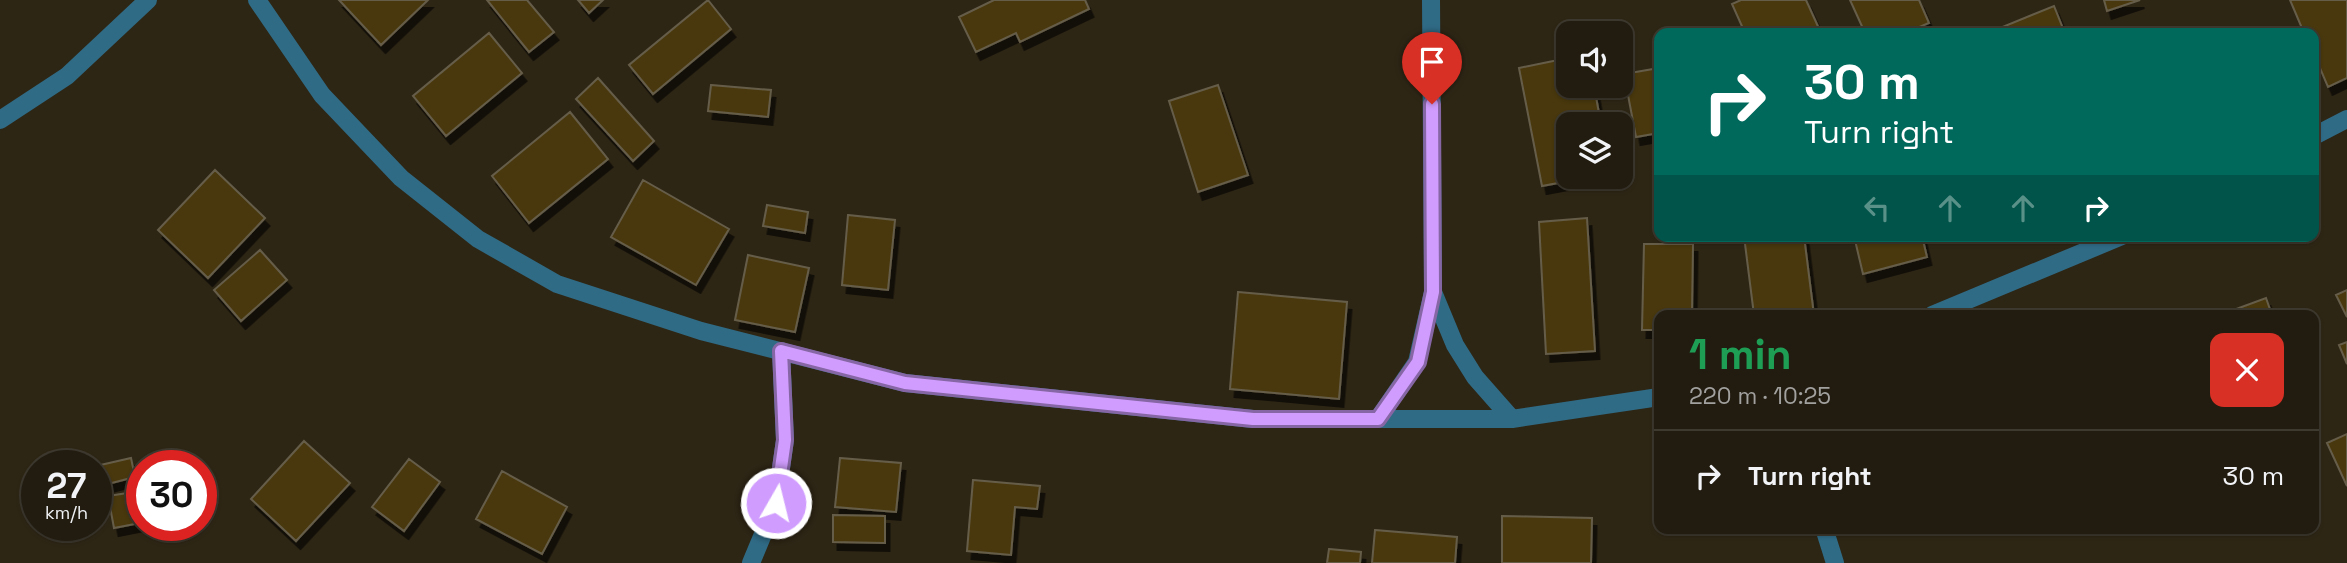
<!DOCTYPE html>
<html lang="en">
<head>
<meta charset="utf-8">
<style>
	:root { --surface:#221c10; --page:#2a2519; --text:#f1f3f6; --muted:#a2a19f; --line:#3f3a30 }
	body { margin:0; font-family:"Space Grotesk",sans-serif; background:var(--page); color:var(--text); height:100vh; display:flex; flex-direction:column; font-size:26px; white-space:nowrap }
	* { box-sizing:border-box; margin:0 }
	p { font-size:23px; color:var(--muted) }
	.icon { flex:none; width:38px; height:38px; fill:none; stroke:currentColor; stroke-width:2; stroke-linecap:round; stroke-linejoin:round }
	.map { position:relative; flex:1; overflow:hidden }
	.sheet { position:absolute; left:1654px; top:310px; width:665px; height:224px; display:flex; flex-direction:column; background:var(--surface); border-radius:14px; box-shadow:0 2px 5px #0004,0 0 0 2px var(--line) }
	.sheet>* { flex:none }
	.banner { position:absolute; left:1654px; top:28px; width:665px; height:214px; border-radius:14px; box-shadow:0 2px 5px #0004,0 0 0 2px var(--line); background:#00695c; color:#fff; overflow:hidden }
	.controls { position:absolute; left:1556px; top:21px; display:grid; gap:14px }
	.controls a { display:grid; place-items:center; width:77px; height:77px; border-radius:14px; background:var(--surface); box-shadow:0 2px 5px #0004,0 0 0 2px var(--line); font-size:35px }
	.speed { position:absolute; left:21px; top:450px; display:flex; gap:14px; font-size:35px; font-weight:700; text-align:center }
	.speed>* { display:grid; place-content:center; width:91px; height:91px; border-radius:50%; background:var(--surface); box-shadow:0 2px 5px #0004,0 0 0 2px var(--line); line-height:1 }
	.speed small { font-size:18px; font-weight:400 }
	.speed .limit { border:10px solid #d22; background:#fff; color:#111 }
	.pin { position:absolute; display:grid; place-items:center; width:60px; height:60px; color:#fff; margin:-72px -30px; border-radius:50% 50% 50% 0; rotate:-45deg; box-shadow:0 0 7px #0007 }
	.pin .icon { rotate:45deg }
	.me { position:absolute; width:77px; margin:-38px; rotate:8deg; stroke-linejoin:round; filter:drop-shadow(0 0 5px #0008) }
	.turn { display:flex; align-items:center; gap:24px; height:147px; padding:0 35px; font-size:32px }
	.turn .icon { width:91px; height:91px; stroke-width:2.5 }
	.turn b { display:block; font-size:49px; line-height:60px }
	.lanes { display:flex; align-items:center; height:66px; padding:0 35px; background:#0003; justify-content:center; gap:35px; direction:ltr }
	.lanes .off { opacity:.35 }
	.round { display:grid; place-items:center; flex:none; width:74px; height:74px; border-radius:14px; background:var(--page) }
	.overview { display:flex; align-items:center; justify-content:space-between; height:119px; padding:0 35px }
	h1 { font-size:42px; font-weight:800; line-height:52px; color:#1e9e55 }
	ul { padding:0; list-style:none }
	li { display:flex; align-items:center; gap:21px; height:91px; padding:0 35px; border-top:2px solid var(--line) }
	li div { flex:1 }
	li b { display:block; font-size:26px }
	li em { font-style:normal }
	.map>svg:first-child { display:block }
</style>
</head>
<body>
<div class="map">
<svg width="2347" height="563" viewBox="0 0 2347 563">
	<defs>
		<filter id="shadow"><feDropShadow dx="4.5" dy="8" stdDeviation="0" flood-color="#0009"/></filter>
	</defs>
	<rect width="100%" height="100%" fill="#2e2615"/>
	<path fill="#4a390d" stroke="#665d4a" stroke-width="2" filter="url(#shadow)" d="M339 0H428L381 45Z
		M487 0H527L554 32 529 52Z
		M578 0H603L589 13Z
		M708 0 731 29 653 94 629 65Z
		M1085 0 1089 9 1020 42 1016 33 976 52 959 17 994 0Z
		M1741 0H1806L1821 33H1745L1732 4Z
		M1850 0H1919L1929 23 1905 33H1865Z
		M2104 0H2140L2107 11Z
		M2290 0H2347V78L2328 87 2314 54V33H2304Z
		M2054 6 2064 31 2002 33 2000 28Z
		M489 33 522 73 446 136 413 96Z
		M1568 58V86H1594L1601 124H1568V177H1590L1542 186 1519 68Z
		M1659 68V133L1636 137 1624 74Z
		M598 78 654 141 633 161 576 99Z
		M711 85 771 90 768 117 708 111Z
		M1218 85 1248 175 1198 192 1169 101Z
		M570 112 608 159 529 223 492 176Z
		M215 170 265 218 208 278 158 230Z
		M643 180 729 229 696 285 611 237Z
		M767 205 808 212 805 233 763 226Z
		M848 215 895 220 888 290 842 285Z
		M1587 218 1595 351 1546 354 1539 222Z
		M1744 236H1804L1814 315H1754Z
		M1854 236H1922L1927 257 1863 274Z
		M1644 244H1693L1692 315H1659V330H1642Z
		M260 250 287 280 241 321 214 290Z
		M748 255 809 268 795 332 735 320Z
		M2347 290V317L2336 295Z
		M1238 292 1347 302 1339 399 1230 389Z
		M2266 298 2272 315H2220Z
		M2347 342V364L2339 345Z
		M2347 434V486L2327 443Z
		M304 441 350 483 296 541 251 499Z
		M131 458 135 477 100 486 96 466Z
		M840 458 901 463 896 512 835 507Z
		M409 459 440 482 404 531 372 507Z
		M502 471 567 507 542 554 476 519Z
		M973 480 1040 486 1037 509 1015 507 1011 555 967 551Z
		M134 492 140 523 114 528 108 496Z
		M833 515 885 516V543L833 542Z
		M1502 516 1592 518 1591 563H1502Z
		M1375 530 1457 537 1455 563H1372Z
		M1329 549 1361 552 1360 563H1327Z"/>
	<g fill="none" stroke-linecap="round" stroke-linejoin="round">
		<path stroke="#306b86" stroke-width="18" d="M257 0 322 95 401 178 478 239 557 284 701 331 905 383 1253 419H1512L1659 397
			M0 120 67 76 148 0
			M2314 136 2347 119
			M1433 292 1455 345 1475 377 1512 419
			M1932 315 2122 236
			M1378 419 1417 362 1433 292 1431 0
			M1824 528 1835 563
			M751 563 776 503 785 440 781 351"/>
	</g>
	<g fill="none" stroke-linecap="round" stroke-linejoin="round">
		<g stroke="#8766a5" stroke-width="18">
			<path id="route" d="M776 503 785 440 781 351 905 383 1253 419H1378L1418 362 1433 292 1432 104"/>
		</g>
		<use href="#route" stroke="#d09dfe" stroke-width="12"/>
	</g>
</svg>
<div class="controls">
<a><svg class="icon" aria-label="sound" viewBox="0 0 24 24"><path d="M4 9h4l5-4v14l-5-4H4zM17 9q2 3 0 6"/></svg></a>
<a><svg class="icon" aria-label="layers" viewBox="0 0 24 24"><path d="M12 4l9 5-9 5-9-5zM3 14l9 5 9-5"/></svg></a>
</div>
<div class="speed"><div>27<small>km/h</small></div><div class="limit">30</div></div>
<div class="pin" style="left:1432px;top:104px;background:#d93025"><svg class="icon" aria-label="arrive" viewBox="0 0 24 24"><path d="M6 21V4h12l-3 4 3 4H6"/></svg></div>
<svg class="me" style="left:776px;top:503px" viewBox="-20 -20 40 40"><circle r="17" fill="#d09dfe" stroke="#fff" stroke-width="3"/><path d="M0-11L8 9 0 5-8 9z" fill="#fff"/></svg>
<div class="banner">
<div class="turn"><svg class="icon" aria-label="right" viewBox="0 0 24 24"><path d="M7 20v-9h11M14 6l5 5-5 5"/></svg><div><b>30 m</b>Turn right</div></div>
<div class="lanes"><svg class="icon off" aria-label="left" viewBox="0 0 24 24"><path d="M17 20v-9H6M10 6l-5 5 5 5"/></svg><svg class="icon off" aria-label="ahead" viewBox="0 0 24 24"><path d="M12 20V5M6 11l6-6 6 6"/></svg><svg class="icon off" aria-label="ahead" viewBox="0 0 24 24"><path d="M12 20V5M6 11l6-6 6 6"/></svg><svg class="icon" aria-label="right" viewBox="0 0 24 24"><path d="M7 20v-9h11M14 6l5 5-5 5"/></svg></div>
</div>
<section class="sheet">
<div class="overview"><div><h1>1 min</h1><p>220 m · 10:25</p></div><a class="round" style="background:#d93025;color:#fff"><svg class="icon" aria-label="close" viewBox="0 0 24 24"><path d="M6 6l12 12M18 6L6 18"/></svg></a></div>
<ul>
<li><svg class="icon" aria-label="right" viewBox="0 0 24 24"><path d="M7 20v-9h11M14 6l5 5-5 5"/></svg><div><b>Turn right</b></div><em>30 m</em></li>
</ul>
</section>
</div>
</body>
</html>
